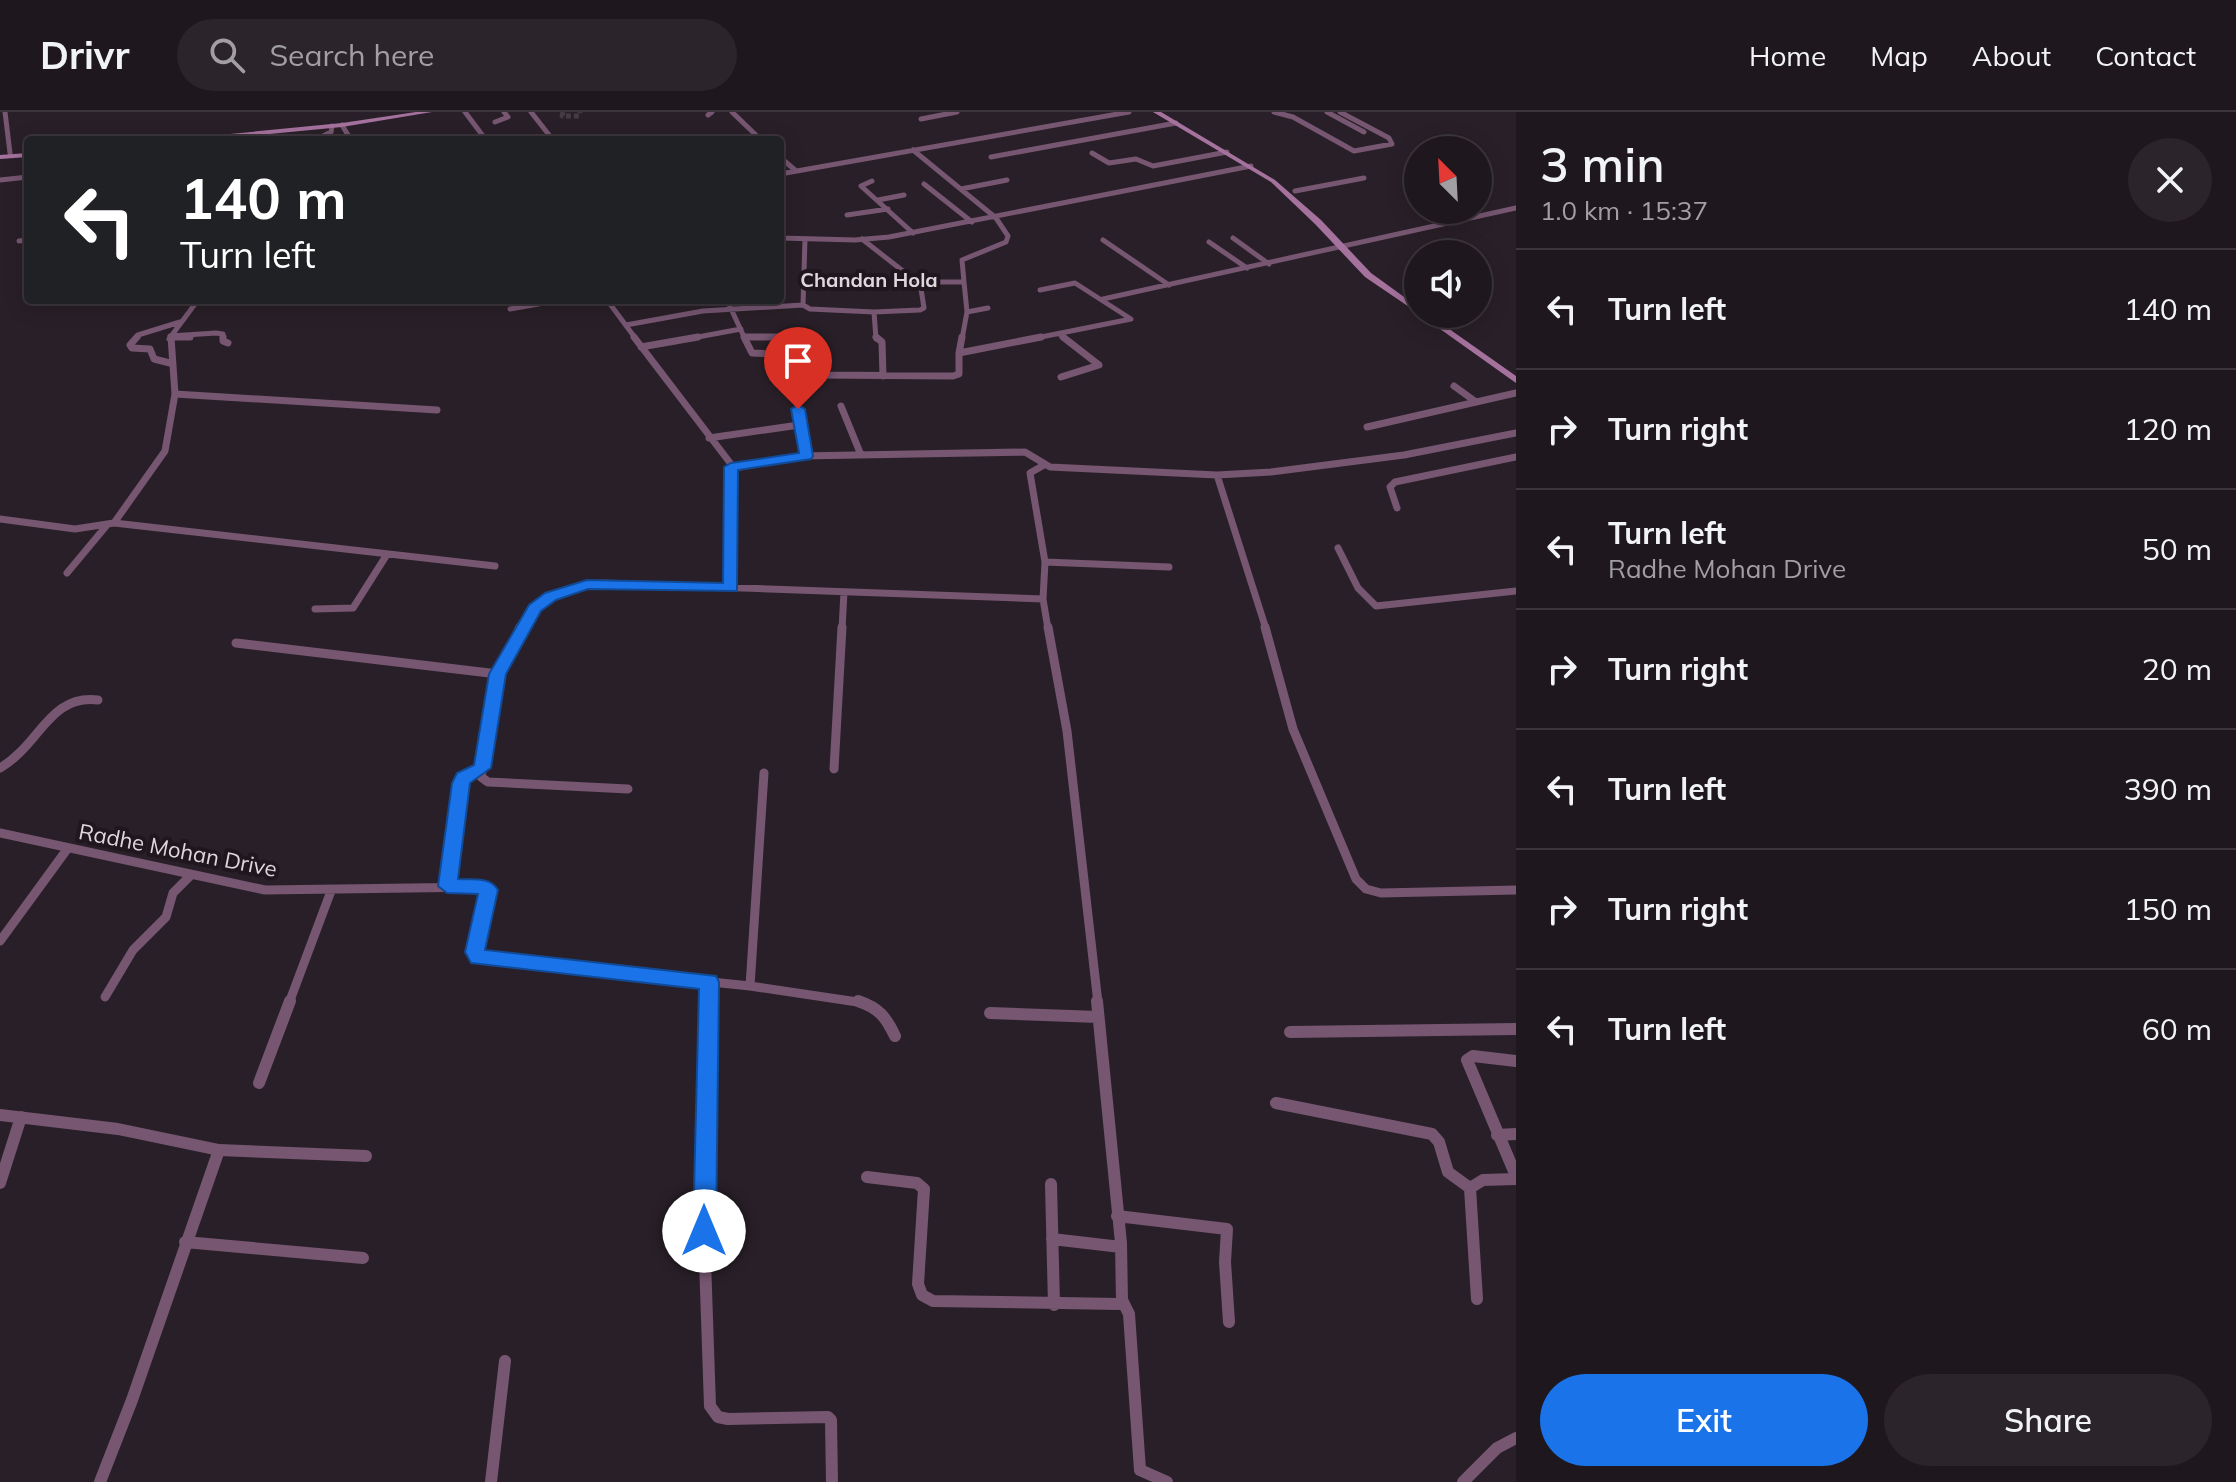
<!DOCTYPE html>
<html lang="en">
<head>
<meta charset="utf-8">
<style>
	:root { --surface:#1f171e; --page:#2c242b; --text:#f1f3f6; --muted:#a19fa4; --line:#3c363c; --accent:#1a73e8 }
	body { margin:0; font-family:Mulish,sans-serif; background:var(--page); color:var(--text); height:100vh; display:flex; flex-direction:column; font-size:30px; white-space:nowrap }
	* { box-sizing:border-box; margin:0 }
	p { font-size:26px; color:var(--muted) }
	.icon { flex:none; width:44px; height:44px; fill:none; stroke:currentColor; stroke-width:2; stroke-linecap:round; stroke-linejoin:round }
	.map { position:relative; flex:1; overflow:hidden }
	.side { display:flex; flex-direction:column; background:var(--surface); width:720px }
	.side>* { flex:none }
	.guide { position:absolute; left:24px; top:24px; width:760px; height:168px; border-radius:8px; box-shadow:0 4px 20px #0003,0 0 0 2px var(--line); background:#202124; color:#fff; overflow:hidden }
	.needle { width:52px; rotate:336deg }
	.tools { position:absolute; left:1404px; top:24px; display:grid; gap:16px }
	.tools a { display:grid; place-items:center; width:88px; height:88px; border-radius:50%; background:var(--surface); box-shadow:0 4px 20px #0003,0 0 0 2px var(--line); font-size:40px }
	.pin { position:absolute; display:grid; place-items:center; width:68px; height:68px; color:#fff; margin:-82px -34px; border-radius:50% 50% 50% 0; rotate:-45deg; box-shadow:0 0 8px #0007 }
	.pin .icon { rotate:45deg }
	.me { position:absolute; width:88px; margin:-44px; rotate:0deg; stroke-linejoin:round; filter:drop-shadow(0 0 6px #0008) }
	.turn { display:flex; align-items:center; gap:28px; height:168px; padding:0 24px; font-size:36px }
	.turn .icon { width:104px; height:104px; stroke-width:2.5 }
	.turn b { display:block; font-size:56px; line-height:68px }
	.round { display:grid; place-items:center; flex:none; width:84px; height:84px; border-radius:42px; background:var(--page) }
	.head { display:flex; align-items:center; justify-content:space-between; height:136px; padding:0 24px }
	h1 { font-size:48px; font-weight:600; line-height:60px }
	.button { display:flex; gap:16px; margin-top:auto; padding:16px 24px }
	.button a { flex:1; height:92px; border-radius:48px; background:var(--accent); color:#fff; font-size:32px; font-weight:600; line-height:92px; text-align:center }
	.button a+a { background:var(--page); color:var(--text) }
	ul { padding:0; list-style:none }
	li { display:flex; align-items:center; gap:24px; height:120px; padding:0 24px; border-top:2px solid var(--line) }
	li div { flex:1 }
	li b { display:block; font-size:30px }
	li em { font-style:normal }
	header { display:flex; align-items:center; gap:48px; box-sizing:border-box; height:112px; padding:0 40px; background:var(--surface); border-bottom:2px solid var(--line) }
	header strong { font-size:38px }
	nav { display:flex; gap:44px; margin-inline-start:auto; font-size:28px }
	.search { width:560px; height:72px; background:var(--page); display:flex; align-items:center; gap:20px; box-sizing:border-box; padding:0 28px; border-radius:44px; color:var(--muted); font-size:30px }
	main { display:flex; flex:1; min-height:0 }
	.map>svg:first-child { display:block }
</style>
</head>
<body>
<header>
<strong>Drivr</strong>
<div class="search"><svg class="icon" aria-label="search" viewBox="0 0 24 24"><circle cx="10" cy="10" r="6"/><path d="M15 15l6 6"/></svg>Search here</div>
<nav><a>Home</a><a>Map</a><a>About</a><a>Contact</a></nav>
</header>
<main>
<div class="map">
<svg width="1516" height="1370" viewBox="0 0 1516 1370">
	<rect width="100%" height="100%" fill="#291f28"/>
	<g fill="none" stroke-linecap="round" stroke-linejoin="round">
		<path stroke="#443b43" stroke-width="5" stroke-dasharray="5 3" stroke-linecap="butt" d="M563 0 562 4H579L580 0"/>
		<path stroke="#765671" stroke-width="5" d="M5 0 10 41
			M465 0 486 28
			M531 0 553 28
			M732 0 761 28
			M1274 0 1293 5 1354 39 1392 32 1389 26 1340 0
			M1327 0 1364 20
			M708 3 712 0
			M921 7 957 0
			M495 10 508 5 504 0
			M342 13 351 28
			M315 28 331 20 332 14
			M913 38 996 106 1008 124 1006 130 962 148 964 170
			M1092 41 1109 51 1136 47 1153 54 1227 40
			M780 45 796 59
			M991 45 1176 11
			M780 62 1129 0
			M0 68 28 65
			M872 69 861 74 913 121
			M924 72 972 110
			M961 77 1007 68
			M1295 79 1364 66
			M878 88 904 83
			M847 103 888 97
			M780 126 855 128 889 125 1251 54
			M1233 126 1269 152
			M805 127 803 193 810 197 874 200 920 198 924 196 920 170
			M862 127 917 170H964L967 200 962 227
			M1103 128 1169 173
			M19 129 28 128
			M1209 130 1247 156
			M1103 187 1516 96
			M607 188 636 227
			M727 188 745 227
			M510 197 561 188
			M874 200 876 227
			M967 200 988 196
			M626 213 703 199 803 193
			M1061 223 1066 227
			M170 224 216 221 223 222V227
			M745 225H795
			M135 227 138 223 180 210
			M169 227 198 188
			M687 227 741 217
			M1031 227 1131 207 1075 171 1040 178"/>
		<path stroke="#765671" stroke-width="7" d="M137 225 130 233 132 236 150 237 154 247 170 251
			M171 225 175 282 165 339 114 411 495 454
			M174 225H190
			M223 225V229L228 231
			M634 225 734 356 801 344 1025 340 1050 355 1217 363 1271 360 1404 343 1516 321
			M744 225 752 241 814 244 815 261 818 263 953 264 959 262V241
			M745 225H795
			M876 225 882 230 883 264
			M962 225 959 241 1041 225
			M641 235 698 225
			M1061 265 1099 253 1063 225
			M1454 274 1476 290
			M175 282 437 298
			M841 294 861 343
			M798 297 806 344
			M1367 315 1516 281
			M709 326 799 313
			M731 355V476
			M1217 363 1266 517
			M1397 396 1390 375 1395 370 1516 345
			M0 407 75 417 114 411
			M1338 436 1358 476 1376 494 1516 479
			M1045 450 1169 455
			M67 461 107 413
			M1043 487 1048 517
			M315 497 353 496 386 444
			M518 517C538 485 567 475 603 471L1043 487 1045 450 1030 361 1044 353
			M842 517 844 480"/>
		<path stroke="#765671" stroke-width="9" d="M520 515 495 576 481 665 488 670 628 677
			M1048 515 1067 619 1098 891
			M1265 515 1293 617 1356 767 1366 777 1381 781 1516 778
			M236 531 498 562
			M0 656C40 633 49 582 98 588
			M834 657 842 515
			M0 721 265 778 484 775 490 782 475 840 478 846 750 874 864 891
			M447 774 461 671 482 656
			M0 829 68 736
			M750 874 764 661
			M105 885 133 838 166 805 173 781 191 763
			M289 891 331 779
			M709 891V870"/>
		<path stroke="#765671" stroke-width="12" d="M709 889 704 1119 710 1294 718 1305 728 1307 828 1305 831 1308 832 1370
			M858 889C879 896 886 905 895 924
			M990 901 1098 905
			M1290 920 1516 917
			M1516 949 1473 944 1467 948 1516 1064
			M259 971 290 889
			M1276 991 1432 1022 1439 1030 1448 1060 1470 1076
			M0 1003 118 1017 219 1038 132 1288 100 1370
			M1497 1023 1516 1022
			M219 1038 366 1044
			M867 1065 917 1071 924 1077 918 1172 922 1183 933 1189 1119 1192 1122 1188 1121 1131 1097 889
			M0 1071 21 1005
			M1051 1072 1054 1193
			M1117 1104 1227 1117 1225 1150 1229 1210
			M1052 1127 1121 1135
			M185 1130 363 1146
			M1477 1187 1470 1076 1483 1068 1516 1067
			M1122 1188 1129 1202 1140 1358 1167 1370
			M491 1370 505 1249
			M1463 1370 1497 1336 1516 1326"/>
		<path fill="#a5729e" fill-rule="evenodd" d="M416 0H432L342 15 209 28H156L159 26 196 23 199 25 342 11Z
			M1153 0H1161L1275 68 1321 108 1371 161 1418 195V201L1365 165 1315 112 1271 70Z
			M28 41V45L0 47V43Z
			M1419 202H1428L1516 264V271Z"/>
	</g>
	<path fill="#1a73e8" stroke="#114b97" stroke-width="2" d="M798 293 805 297 813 344 811 347 738 358 737 479 588 477 556 488 541 499 506 562 491 656 470 671 458 767C472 768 490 764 498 778L485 838 716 864 719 870 716 1119 713 1127 704 1130 696 1127 693 1119 699 877 471 851 465 840 478 782 447 781 438 774 452 671 457 661 474 653 489 562 529 493 545 481 587 468 723 471 724 355 731 351 799 341 791 297Z"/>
	<g text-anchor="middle" stroke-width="8" stroke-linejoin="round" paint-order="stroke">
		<g font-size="20" font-weight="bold" fill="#ded7dd" stroke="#1f161e">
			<text x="869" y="175">Chandan Hola</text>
		</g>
		<g font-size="22" fill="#ded7dd" stroke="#1f161e">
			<text transform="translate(178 738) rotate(11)" y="8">Radhe Mohan Drive</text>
		</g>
	</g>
</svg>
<div class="tools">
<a><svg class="needle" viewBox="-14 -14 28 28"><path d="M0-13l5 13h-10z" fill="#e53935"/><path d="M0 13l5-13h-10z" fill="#a19fa4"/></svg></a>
<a><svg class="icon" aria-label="sound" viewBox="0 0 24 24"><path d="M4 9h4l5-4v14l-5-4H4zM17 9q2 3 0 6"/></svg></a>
</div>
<div class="pin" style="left:798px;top:297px;background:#d93025"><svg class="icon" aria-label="arrive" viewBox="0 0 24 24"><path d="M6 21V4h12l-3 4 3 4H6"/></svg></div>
<svg class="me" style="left:704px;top:1119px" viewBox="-20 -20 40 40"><circle r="19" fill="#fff"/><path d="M0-13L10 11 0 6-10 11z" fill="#1a73e8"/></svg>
<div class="guide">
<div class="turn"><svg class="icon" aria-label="left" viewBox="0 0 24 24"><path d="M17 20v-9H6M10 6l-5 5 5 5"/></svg><div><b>140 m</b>Turn left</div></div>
</div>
</div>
<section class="side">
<div class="head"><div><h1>3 min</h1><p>1.0 km · 15:37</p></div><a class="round"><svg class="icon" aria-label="close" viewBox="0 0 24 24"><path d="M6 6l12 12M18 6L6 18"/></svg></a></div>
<ul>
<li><svg class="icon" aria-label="left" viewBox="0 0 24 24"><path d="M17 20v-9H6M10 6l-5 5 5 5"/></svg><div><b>Turn left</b></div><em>140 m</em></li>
<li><svg class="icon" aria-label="right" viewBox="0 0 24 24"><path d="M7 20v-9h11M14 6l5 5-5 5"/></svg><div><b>Turn right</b></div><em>120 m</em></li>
<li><svg class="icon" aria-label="left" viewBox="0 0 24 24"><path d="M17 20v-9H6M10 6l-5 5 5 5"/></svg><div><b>Turn left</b><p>Radhe Mohan Drive</p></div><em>50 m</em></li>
<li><svg class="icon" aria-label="right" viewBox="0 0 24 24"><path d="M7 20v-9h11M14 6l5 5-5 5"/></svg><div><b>Turn right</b></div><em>20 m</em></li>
<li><svg class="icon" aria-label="left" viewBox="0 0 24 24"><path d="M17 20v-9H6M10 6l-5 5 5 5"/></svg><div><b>Turn left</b></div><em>390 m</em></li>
<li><svg class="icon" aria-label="right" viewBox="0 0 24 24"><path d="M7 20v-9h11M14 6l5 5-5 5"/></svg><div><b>Turn right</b></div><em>150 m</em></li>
<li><svg class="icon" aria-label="left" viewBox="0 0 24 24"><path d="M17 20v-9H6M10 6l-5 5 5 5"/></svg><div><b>Turn left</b></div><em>60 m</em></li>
</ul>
<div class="button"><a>Exit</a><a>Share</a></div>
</section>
</main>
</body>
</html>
